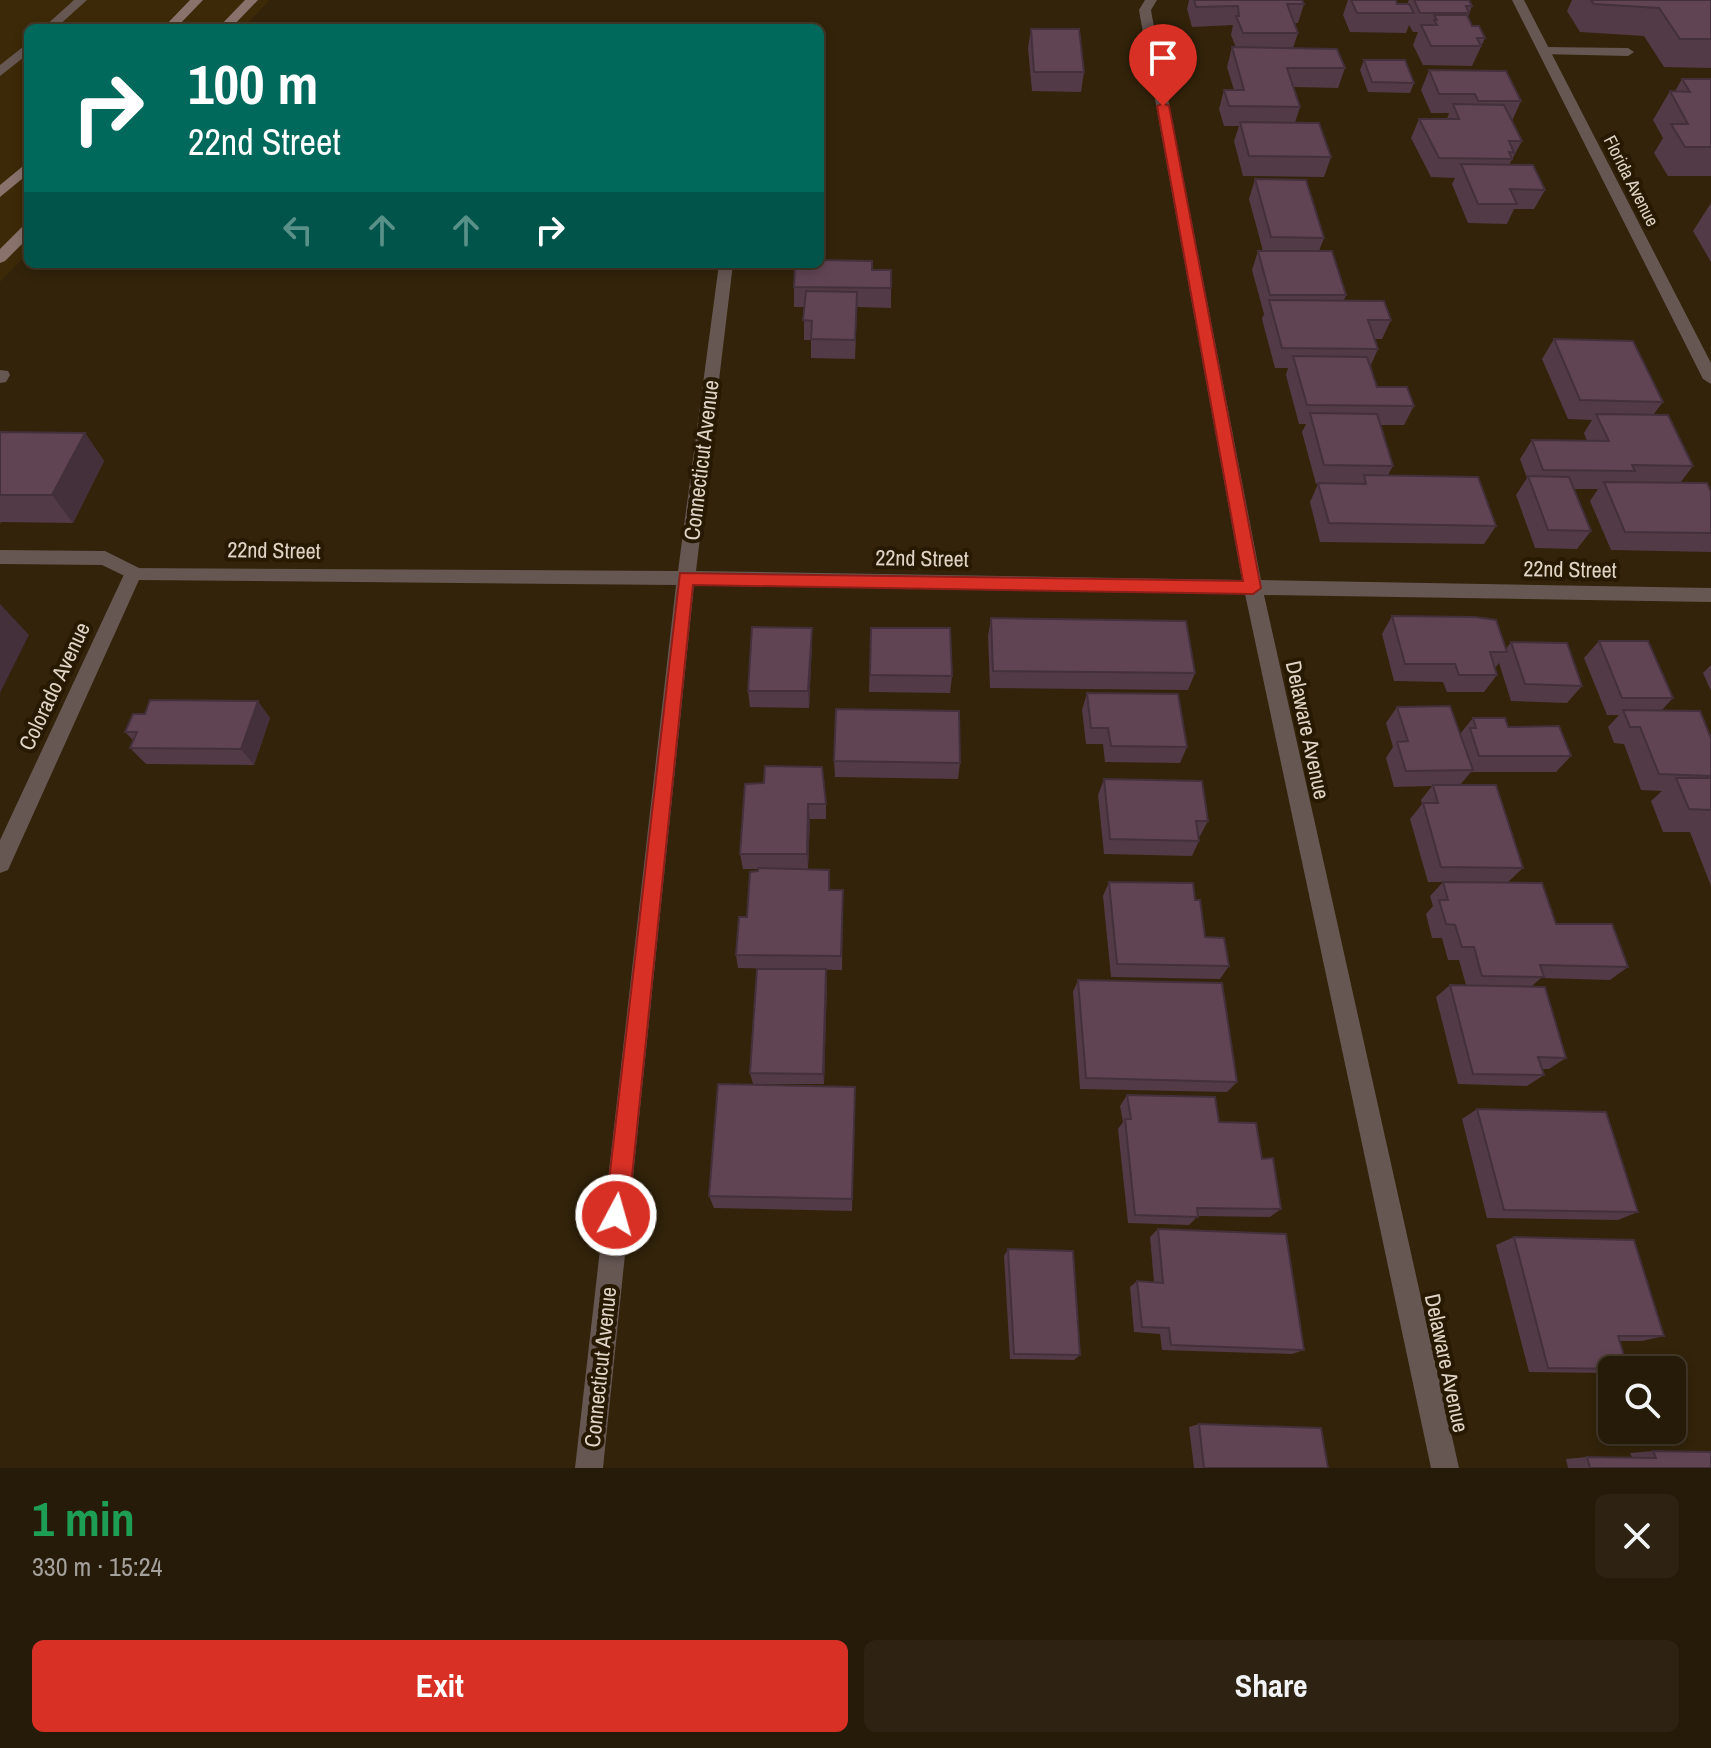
<!DOCTYPE html>
<html lang="en">
<head>
<meta charset="utf-8">
<style>
	:root { --surface:#261a08; --page:#2e2312; --text:#f1f3f6; --muted:#a4a19c; --line:#423829; --accent:#d93025 }
	body { margin:0; font-family:"Archivo Narrow",sans-serif; background:var(--page); color:var(--text); height:100vh; display:flex; flex-direction:column; font-size:30px; white-space:nowrap }
	* { box-sizing:border-box; margin:0 }
	p { font-size:26px; color:var(--muted) }
	.icon { flex:none; width:44px; height:44px; fill:none; stroke:currentColor; stroke-width:2; stroke-linecap:round; stroke-linejoin:round }
	.map { position:relative; height:1468px; overflow:hidden }
	.side { display:flex; flex-direction:column; background:var(--surface); flex:1 }
	.side>* { flex:none }
	.guide { position:absolute; left:24px; top:24px; width:800px; height:244px; border-radius:12px; box-shadow:0 4px 12px #0003,0 0 0 2px var(--line); background:#00695c; color:#fff; overflow:hidden }
	.fabs { position:absolute; left:1598px; top:1356px; display:grid; gap:16px }
	.fabs a { display:grid; place-items:center; width:88px; height:88px; border-radius:12px; background:var(--surface); box-shadow:0 4px 12px #0003,0 0 0 2px var(--line); font-size:40px }
	.pin { position:absolute; display:grid; place-items:center; width:68px; height:68px; color:#fff; margin:-82px -34px; border-radius:50% 50% 50% 0; rotate:-45deg; box-shadow:0 0 8px #0007 }
	.pin .icon { rotate:45deg }
	.me { position:absolute; width:88px; margin:-44px; rotate:6deg; stroke-linejoin:round; filter:drop-shadow(0 0 6px #0008) }
	.turn { display:flex; align-items:center; gap:28px; height:168px; padding:0 32px; font-size:36px }
	.turn .icon { width:104px; height:104px; stroke-width:2.5 }
	.turn b { display:block; font-size:56px; line-height:68px }
	.lanes { display:flex; align-items:center; height:76px; padding:0 32px; background:#0003; justify-content:center; gap:40px; direction:ltr }
	.lanes .off { opacity:.35 }
	.round { display:grid; place-items:center; flex:none; width:84px; height:84px; border-radius:12px; background:var(--page) }
	.head { display:flex; align-items:center; justify-content:space-between; height:136px; padding:0 32px }
	h1 { font-size:48px; font-weight:700; line-height:60px; color:#1e9e55 }
	.action { display:flex; gap:16px; margin-top:auto; padding:16px 32px }
	.action a { flex:1; height:92px; border-radius:12px; background:var(--accent); color:#fff; font-size:32px; font-weight:700; line-height:92px; text-align:center }
	.action a+a { background:var(--page); color:var(--text) }
	.map>svg:first-child { display:block }
</style>
</head>
<body>
<div class="map">
<svg width="1711" height="1468" viewBox="0 0 1711 1468">
	<rect width="100%" height="100%" fill="#32230a"/>
	<path fill="#3c2907" d="M0 0H270L243 28H28V253L0 282Z"/>
	<g fill="none" stroke-linecap="round" stroke-linejoin="round">
		<path fill="#665753" fill-rule="evenodd" d="M74 0H87L56 28H43Z
			M28 43V54L0 76V65Z
			M1544 47 1628 48 1634 52 1628 56 1540 54 1538 51Z
			M0 370 8 371 10 375 6 382 0 383Z
			M0 550 105 551 139 568 142 573 133 580 102 565 0 564Z"/>
		<path fill="#665753" fill-rule="evenodd" d="M1145 0H1157L1151 10 1152 16 1261 580 1711 588V602L1264 595 1459 1468H1431L1245 594 694 585 603 1468H575L676 585 139 580 8 870 0 873V840L127 568 678 571 719 264H733L696 571 1242 580 1140 16 1139 10Z
			M1512 0H1524L1711 363V384L1703 379Z"/>
		<path fill="#89726c" fill-rule="evenodd" d="M190 0H203L176 28H163Z
			M245 0H258L231 28H218Z
			M28 162V174L0 197V185Z
			M28 225V238L5 261 0 263V249L23 226Z"/>
	</g>
	<path fill="#533a47" d="M1189 0H1302L1304 4 1298 23H1294L1298 33 1293 48 1345 68 1338 88 1294 87 1300 107 1295 123 1331 157 1324 177 1243 176 1234 141 1239 126H1224L1219 109 1224 90H1234L1227 67 1232 47 1236 48 1231 35 1233 25 1192 27 1187 9Z
		M1348 0H1396L1397 4H1407L1409 0H1469L1472 6 1468 17 1472 26 1485 38 1472 66 1423 65 1413 45 1418 32H1413L1409 25 1406 33 1350 32 1343 15Z
		M1572 0H1711V68L1664 67 1644 36 1580 32 1567 11Z
		M1031 29 1084 72 1081 92 1032 91 1028 48Z
		M1364 60 1414 83 1410 93 1368 92 1360 70Z
		M1429 70 1521 101 1512 121 1522 141 1509 165 1545 190 1534 209H1514L1507 224 1468 223 1452 184 1455 178 1431 177 1411 138 1419 119H1447L1449 113H1431L1421 90Z
		M1682 79H1711V176H1668L1654 153 1663 138 1653 120 1670 91H1675Z
		M1255 179 1324 238 1319 251 1346 295 1344 300 1391 320 1382 339H1374L1378 349 1370 367 1377 387 1414 406 1404 425H1380L1393 466 1388 475 1496 526 1484 544 1320 542 1310 502 1318 484H1316L1302 432 1306 424H1299L1286 375 1288 368H1275L1262 319 1264 314 1252 270 1258 251H1263L1249 199Z
		M1711 203V262L1693 231Z
		M872 270 891 288V308L857 307 855 359 811 358V340H804V307H794V287Z
		M1554 339 1663 402 1653 415 1693 466 1680 483 1711 492V552L1611 550 1590 501 1598 489H1574L1591 531 1577 549 1535 548 1516 495 1527 478 1520 459 1532 440 1587 441 1584 433 1592 420 1568 419 1542 359Z
		M0 432 85 433 104 461 73 523 1 522 0 524Z
		M1392 616 1506 649 1511 642 1582 686 1567 703 1511 701 1499 663 1495 668 1497 675 1484 692H1447L1443 682 1394 681 1382 634Z
		M991 618 1195 673 1188 690 990 688 988 636Z
		M812 628V645L809 708 750 707 748 691Z
		M871 628 952 676 950 693 869 692Z
		M1599 641 1673 698 1661 711 1711 738V886L1690 832H1663L1651 801 1662 791 1641 790 1624 744 1614 743 1608 727 1619 715H1607L1584 658Z
		M1711 665V691L1703 673Z
		M1087 693 1187 747 1180 763 1105 762 1103 744H1086L1082 710Z
		M1397 707 1460 734 1473 718 1508 727 1571 756 1556 772H1471L1460 785 1523 868 1508 882 1556 924 1628 967 1610 980 1541 978 1532 986 1566 1058 1549 1069H1542L1544 1075 1527 1086 1458 1084 1436 997 1450 985H1466L1459 960H1448L1442 938H1432L1426 914 1433 906 1430 896 1443 882H1428L1410 819 1422 804 1421 800 1432 786 1394 787 1386 758 1393 747 1386 723Z
		M270 718 254 765 146 764 130 748 133 740 125 732Z
		M834 761 960 763 958 779 835 777Z
		M1104 779 1208 821 1200 836H1198L1199 841 1192 856 1104 854 1098 795Z
		M745 784 826 804V819H810L808 869 830 890H843L842 970 738 968 736 955 758 871V869H743L740 854Z
		M1109 882 1195 900 1205 937 1229 966 1220 979 1111 977 1103 896Z
		M1078 980 1237 1082 1227 1092 1080 1089 1073 992Z
		M827 982 824 1084H753L750 1073Z
		M1127 1095 1219 1122 1262 1159 1281 1209 1270 1217 1198 1216 1189 1225 1128 1223 1118 1129 1123 1122 1120 1106Z
		M855 1102 852 1211 714 1208 709 1196Z
		M1477 1109 1638 1212 1618 1220 1487 1218 1462 1119Z
		M1158 1229 1304 1350 1292 1354 1162 1350 1160 1334 1134 1332 1130 1287 1137 1281 1154 1282 1150 1237Z
		M1514 1237 1664 1336 1642 1341H1620L1628 1369 1612 1370V1372L1607 1373 1529 1372 1496 1245Z
		M1008 1249 1080 1355 1074 1360 1010 1359 1004 1256Z
		M1199 1424 1328 1468H1194L1189 1427Z
		M1653 1451 1711 1468H1568L1566 1459 1587 1457H1632L1630 1453Z"/>
	<path fill="#43303a" d="M85 433 104 461 73 523 52 495Z
		M0 604 29 635 0 693Z
		M812 628V645L809 708 808 691Z
		M258 701 270 718 254 765 241 749Z
		M808 804 810 819 808 869 807 854Z
		M826 969 827 982 824 1084 823 1074Z"/>
	<path fill="#604453" stroke="#43303a" stroke-width="2" d="M1194 0H1302L1304 4H1287L1298 33H1243L1236 16H1239L1238 6 1196 7Z
		M1351 0H1396L1397 4H1409L1414 13H1357Z
		M1414 0H1469L1472 6H1466L1469 13H1420Z
		M1591 0H1711V39H1680L1659 8 1594 4Z
		M1434 15H1467L1472 26H1479L1485 38H1477L1481 46H1431L1421 25H1437L1434 20H1437Z
		M1031 29H1079L1084 72H1034Z
		M1232 47 1337 49 1345 68H1287L1300 107 1229 106 1224 90H1244Z
		M1364 60H1405L1414 83 1372 82Z
		M1429 70 1506 71 1521 101H1478L1475 94H1439Z
		M1682 79H1711V147H1685L1671 124H1688L1670 91 1690 92Z
		M1453 104 1504 105 1522 141H1509L1514 153 1509 152 1512 159 1439 158 1419 119H1459Z
		M1240 122 1319 123 1331 157 1249 156Z
		M1461 164 1533 165 1545 190 1510 189 1517 204H1478Z
		M1255 179 1306 180 1324 238 1271 237Z
		M1258 251H1332L1346 295H1270Z
		M820 260 872 261V270H891V288L794 287 795 264H820Z
		M806 291 857 292 855 340 811 339 812 321 803 320Z
		M1269 300 1384 301 1391 320H1368L1378 349 1282 348Z
		M1554 339 1633 341 1663 402 1580 400Z
		M1293 356 1367 357 1377 387H1407L1414 406 1307 405Z
		M1310 413 1377 414 1393 466 1324 465Z
		M1596 414 1668 415 1693 466 1632 465 1635 471 1543 470 1532 440 1609 441Z
		M0 432 85 433 52 495H0Z
		M1364 475 1478 477 1496 526 1329 523 1318 483 1366 484Z
		M1528 476 1569 477 1591 531 1548 530Z
		M1604 482 1707 483 1711 492V533L1625 532Z
		M1392 616 1475 617 1496 620 1507 652H1490L1497 675H1459L1455 664H1405Z
		M991 618 1186 621 1195 673 993 671Z
		M752 627 812 628 808 691H748Z
		M871 628H950L952 676 870 675Z
		M1599 641H1648L1673 698H1622Z
		M1511 642 1567 643 1582 686 1525 684Z
		M1087 693 1178 694 1187 747 1111 746 1108 728H1091Z
		M150 700 258 701 241 749 130 748 137 732H125L133 714H145Z
		M1450 706 1473 770 1406 771 1397 742 1408 741 1397 707Z
		M836 709 959 711 960 763 834 761Z
		M1623 710 1700 711 1711 738V776L1659 774 1640 727H1630Z
		M1473 718H1505L1508 727 1559 726 1571 756H1479L1470 728H1476Z
		M765 766 822 767 826 804H808L807 854H740L745 784 764 783Z
		M1676 778H1711V810L1689 809Z
		M1104 779 1202 781 1208 821H1196L1199 841 1110 839Z
		M1433 785H1496L1523 868 1441 867 1423 803H1438Z
		M758 868 829 870V890H843L841 956 736 955 739 917H747L750 872 758 871Z
		M1109 882 1193 883 1195 900H1200L1205 937 1224 938 1229 966 1117 964Z
		M1443 882 1542 883 1556 924H1612L1628 967 1540 965 1544 977 1482 976 1474 947H1462L1455 925 1446 924 1439 900H1448Z
		M757 969H826L823 1074 750 1073Z
		M1078 980 1222 983 1237 1082 1086 1078Z
		M1450 985 1545 987 1566 1058 1538 1057 1544 1075 1473 1074Z
		M718 1084 855 1087 852 1199 709 1196Z
		M1127 1095 1215 1097 1219 1122 1256 1123 1262 1159 1273 1158 1281 1209 1197 1208 1198 1217 1135 1215 1125 1119H1131Z
		M1477 1109 1606 1112 1638 1212 1504 1210Z
		M1158 1229 1286 1234 1304 1350 1171 1345 1169 1328 1142 1327 1137 1281 1163 1283Z
		M1514 1237 1634 1240 1664 1336H1618L1628 1369 1548 1368Z
		M1008 1249 1073 1251 1080 1355 1014 1354Z
		M1199 1424 1321 1428 1328 1468H1204Z
		M1653 1451 1711 1452V1468H1590L1587 1457 1656 1458Z"/>
	<path fill="#d93025" stroke="#8d1f18" stroke-width="2" d="M1163 103 1169 106 1261 588 1253 594 693 585 628 1215 624 1223 616 1226 608 1223 605 1215 680 573 1243 581 1157 106Z"/>
	<g text-anchor="middle" stroke-width="8" stroke-linejoin="round" paint-order="stroke">
		<g font-size="18" fill="#dfd4c6" stroke="#281902">
			<text transform="translate(1631 181) rotate(63)" y="6">Florida Avenue</text>
		</g>
		<g font-size="22" fill="#dfd4c6" stroke="#281902">
			<text transform="translate(701 460) rotate(-83)" y="8">Connecticut Avenue</text>
			<text transform="translate(274 550) rotate(1)" y="8">22nd Street</text>
			<text transform="translate(922 558) rotate(1)" y="8">22nd Street</text>
			<text transform="translate(1570 569) rotate(1)" y="8">22nd Street</text>
			<text transform="translate(54 686) rotate(-65)" y="8">Colorado Avenue</text>
			<text transform="translate(1308 730) rotate(78)" y="8">Delaware Avenue</text>
			<text transform="translate(1447 1363) rotate(78)" y="8">Delaware Avenue</text>
			<text transform="translate(600 1367) rotate(-84)" y="8">Connecticut Avenue</text>
		</g>
	</g>
</svg>
<div class="fabs">
<a><svg class="icon" aria-label="search" viewBox="0 0 24 24"><circle cx="10" cy="10" r="6"/><path d="M15 15l6 6"/></svg></a>
</div>
<div class="pin" style="left:1163px;top:106px;background:#d93025"><svg class="icon" aria-label="arrive" viewBox="0 0 24 24"><path d="M6 21V4h12l-3 4 3 4H6"/></svg></div>
<svg class="me" style="left:616px;top:1215px" viewBox="-20 -20 40 40"><circle r="17" fill="#d93025" stroke="#fff" stroke-width="3"/><path d="M0-11L8 9 0 5-8 9z" fill="#fff"/></svg>
<div class="guide">
<div class="turn"><svg class="icon" aria-label="right" viewBox="0 0 24 24"><path d="M7 20v-9h11M14 6l5 5-5 5"/></svg><div><b>100 m</b>22nd Street</div></div>
<div class="lanes"><svg class="icon off" aria-label="left" viewBox="0 0 24 24"><path d="M17 20v-9H6M10 6l-5 5 5 5"/></svg><svg class="icon off" aria-label="ahead" viewBox="0 0 24 24"><path d="M12 20V5M6 11l6-6 6 6"/></svg><svg class="icon off" aria-label="ahead" viewBox="0 0 24 24"><path d="M12 20V5M6 11l6-6 6 6"/></svg><svg class="icon" aria-label="right" viewBox="0 0 24 24"><path d="M7 20v-9h11M14 6l5 5-5 5"/></svg></div>
</div>
</div>
<section class="side">
<div class="head"><div><h1>1 min</h1><p>330 m · 15:24</p></div><a class="round"><svg class="icon" aria-label="close" viewBox="0 0 24 24"><path d="M6 6l12 12M18 6L6 18"/></svg></a></div>
<div class="action"><a>Exit</a><a>Share</a></div>
</section>
</body>
</html>
